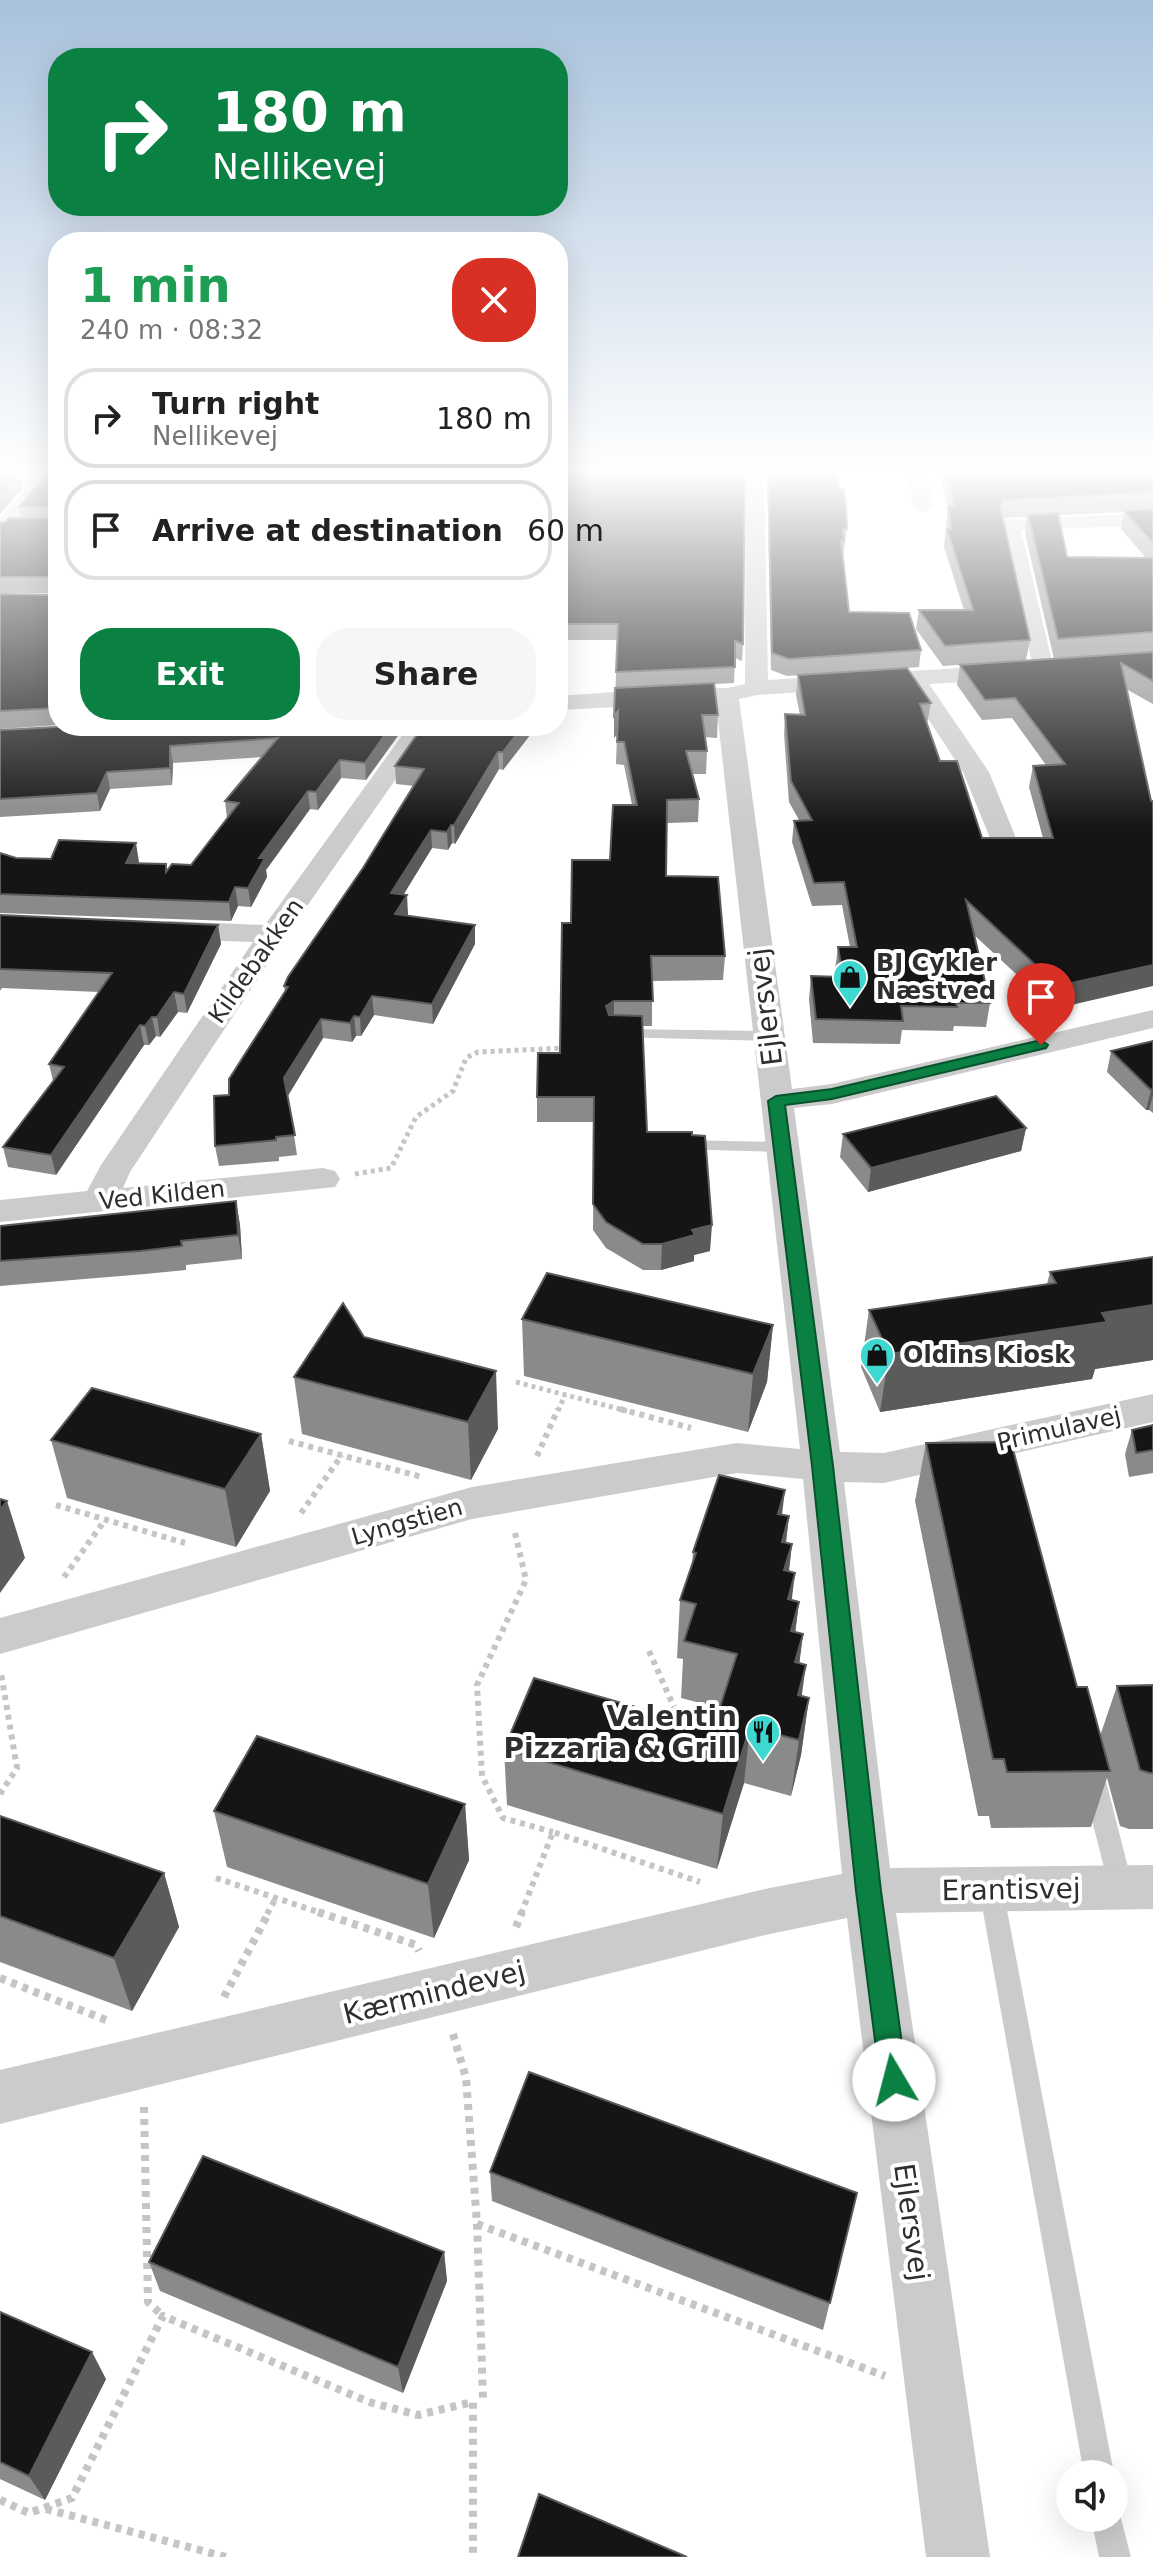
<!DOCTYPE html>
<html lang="en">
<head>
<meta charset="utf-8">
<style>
	:root { --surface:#fff; --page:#f6f6f6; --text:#222; --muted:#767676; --line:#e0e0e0; --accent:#0b8043 }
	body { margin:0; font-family:"DejaVu Sans",sans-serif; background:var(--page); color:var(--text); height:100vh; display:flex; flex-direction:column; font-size:30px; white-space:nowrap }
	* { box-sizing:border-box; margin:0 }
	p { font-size:26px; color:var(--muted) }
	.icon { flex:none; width:44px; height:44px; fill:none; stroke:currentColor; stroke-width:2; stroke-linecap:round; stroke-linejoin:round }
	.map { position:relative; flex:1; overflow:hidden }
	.drawer { position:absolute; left:48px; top:232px; width:520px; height:504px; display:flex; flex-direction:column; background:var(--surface); border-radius:32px; box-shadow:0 8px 32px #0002 }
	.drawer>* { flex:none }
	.hud { position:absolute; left:48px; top:48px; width:520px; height:168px; border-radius:32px; box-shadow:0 8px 32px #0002; background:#0b8043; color:#fff; overflow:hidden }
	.controls { position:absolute; left:1056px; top:2460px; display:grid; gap:16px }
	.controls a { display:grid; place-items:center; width:72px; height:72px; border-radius:50%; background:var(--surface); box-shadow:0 8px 32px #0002; font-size:40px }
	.pin { position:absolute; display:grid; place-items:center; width:68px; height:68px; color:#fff; margin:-82px -34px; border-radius:50% 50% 50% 0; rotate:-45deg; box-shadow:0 0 8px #0007 }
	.pin .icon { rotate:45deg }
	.me { position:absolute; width:88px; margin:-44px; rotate:352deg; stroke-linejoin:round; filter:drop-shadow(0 0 6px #0008) }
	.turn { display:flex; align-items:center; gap:28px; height:168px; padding:0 32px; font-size:36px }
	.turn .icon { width:104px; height:104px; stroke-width:2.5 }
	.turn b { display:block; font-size:56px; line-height:68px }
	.round { display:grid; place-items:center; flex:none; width:84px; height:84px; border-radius:32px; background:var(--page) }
	.headline { display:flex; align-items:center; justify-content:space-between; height:136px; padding:0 32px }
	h1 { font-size:48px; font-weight:700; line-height:60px; color:#1e9e55 }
	.primary-button { display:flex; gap:16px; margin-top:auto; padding:16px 32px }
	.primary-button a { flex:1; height:92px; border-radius:32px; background:var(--accent); color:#fff; font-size:32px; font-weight:700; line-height:92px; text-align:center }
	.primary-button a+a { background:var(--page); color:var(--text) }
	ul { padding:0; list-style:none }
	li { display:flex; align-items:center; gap:24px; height:100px; margin:0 16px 12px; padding:0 16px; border:4px solid var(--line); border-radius:32px }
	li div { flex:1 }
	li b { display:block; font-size:30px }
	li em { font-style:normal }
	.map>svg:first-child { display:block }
</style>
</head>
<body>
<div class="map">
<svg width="1153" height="2557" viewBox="0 0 1153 2557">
	<rect width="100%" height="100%" fill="#fff"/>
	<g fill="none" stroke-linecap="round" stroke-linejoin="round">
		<path stroke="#c5c5c5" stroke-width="5" stroke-dasharray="4 4" stroke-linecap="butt" d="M355 1174 391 1168 416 1117 453 1091 466 1058 478 1052 565 1048
			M516 1382 627 1411
			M558 1411 565 1395"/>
		<path stroke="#c5c5c5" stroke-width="6" stroke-dasharray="5 5" stroke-linecap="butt" d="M620 1409 691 1428
			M289 1441 422 1477
			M537 1456 558 1409
			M56 1505 185 1543
			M301 1513 342 1455
			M515 1533 526 1580 477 1685 482 1776 503 1818 553 1832
			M64 1577 105 1520
			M649 1651 681 1723
			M0 1794 17 1768 1 1673
			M216 1878 324 1914
			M267 1914 276 1898
			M521 1914 553 1832 700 1882"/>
		<path stroke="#c5c5c5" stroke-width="8" stroke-dasharray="6 6" stroke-linecap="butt" d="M318 1912 416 1945 419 1951
			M516 1927 522 1912
			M0 1978 111 2022
			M224 1997 269 1912
			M453 2034 466 2078 477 2224 483 2398
			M144 2107 148 2302 163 2316
			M477 2224 885 2376
			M0 2500 29 2513 72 2498 163 2316 369 2402 418 2415 473 2402V2557
			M46 2509 226 2557"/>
		<path fill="#cbcbcb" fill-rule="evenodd" d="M0 479 41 480 46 483 41 486 0 485Z
			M620 1029 769 1031 777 1036 769 1041 615 1037V1031Z
			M681 1140 782 1142 790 1147 782 1152 675 1149 673 1145 675 1141Z
			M1094 1771 1102 1774 1106 1781 1133 1887 1130 1895 1121 1898 1112 1895 1109 1887 1082 1781 1086 1774Z
			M991 1878 1000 1881 1003 1889 1114 2474V2475L1084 2474 979 1889 982 1881Z
			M1114 2505 1118 2507 1131 2557H1099L1091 2518H1114Z"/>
		<path fill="#cbcbcb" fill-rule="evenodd" d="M41 470H58V473L7 535 0 537V519Z
			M746 470H764L768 680 1008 665 1016 667 1019 672 1016 677 1008 679 929 684 989 772 1018 843 1014 849H996L992 843 963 772 906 685 757 695 739 699 792 1089 832 1084 1153 1010V1028L832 1104 794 1108 840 1452 884 1453 1153 1394V1422L884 1483 844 1482 890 1868 1153 1865V1909L896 1913 990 2557H926L847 1918 765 1935 0 2124V2070L765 1889 842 1874 803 1479 737 1473 472 1519 0 1654V1618L472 1487 737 1443 800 1449 716 702 558 710V696L685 687 727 688 745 684Z
			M907 470H925L933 506 930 510 923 512 913 506Z
			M1153 513V525L1021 530 1054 670 1051 675H1035L1000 524 1003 520Z
			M409 726H433L286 936 130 1172 123 1188 323 1168 335 1171 340 1179 335 1187 0 1222V1200L87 1191 101 1165 253 942 169 939 159 936 155 930 159 924 169 921 265 925Z"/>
	</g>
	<path fill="#8a8a8a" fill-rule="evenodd" d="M0 470H38L31 477H19L22 489 0 514Z
		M58 470V725L0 729V594L55 595 57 593H0V523L21 518 19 507Z
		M558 470 743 644 742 661 735 658 734 683 715 684 718 715 717 738 705 737 707 751 706 774H692L699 799 698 822 667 823 666 876 725 956 723 980 652 981V1026H643L647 1132 710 1251 694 1255V1261L661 1270H643L606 1248 593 1230 594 1122H537V1097L560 1053 571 923 610 860 632 805 624 765 616 764 617 734 614 738 617 640H558Z
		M767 470H837L847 529 843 556 849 612 921 650 919 667 907 668 931 703 927 724 940 761 982 838H1043L1029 787 1033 766 1046 765 1012 718 982 720 957 685 960 665 1054 659 1025 533 1027 517 1002 518 1030 640 1026 660 943 666 916 629 919 610H964L944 547 948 508 939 470H1153V704L1126 689 1054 1009 973 934 990 1003 986 1027 954 1026 953 1031 902 1030 900 1044 813 1043 809 999 811 976 836 977 835 970 838 947H850L842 905 812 906 792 842 794 821 799 820 789 802 784 735 785 714 800 715 796 695 798 675 844 672 787 676 771 670ZM1124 512 1121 529 1146 558 1067 557 1058 515Z
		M405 726 366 780 341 778 318 810 310 809 266 870 267 877 251 907 238 906 231 921 0 913V853L16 858 139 862 138 863 167 870 191 865 227 818 225 801 262 757 173 763 172 785 110 789 100 811 0 817V730Z
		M423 726H537L503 770 499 769 455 844 452 843 448 850 432 848 403 894 408 914 407 916 475 925V944L433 1024 374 1015 361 1036H356L352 1042 323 1038 288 1096 297 1155 279 1157V1161L219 1166 215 1146 229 1095 285 992 284 986 363 868 414 786 396 784 395 766Z
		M0 915 218 925 221 944 187 1013 178 1012 160 1037 156 1036 149 1045H144L56 1175 8 1167 3 1147 53 1081 49 1064 99 992 2 988 0 991Z
		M1153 1041V1113L1149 1110H1146L1107 1072 1111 1051Z
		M1026 1128 1021 1151 868 1192 840 1157 843 1134Z
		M236 1201 240 1225 242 1259 186 1265V1270L145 1274 0 1286V1226Z
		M1153 1257V1360L1095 1369 1092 1379 880 1412 861 1367 869 1310 1047 1284 1050 1272Z
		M522 1319 773 1325 767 1382 748 1432 524 1376Z
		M364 1337 498 1429 471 1480 302 1434 294 1377Z
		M1153 1425V1473L1129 1477 1125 1454 1132 1430Z
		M261 1434 270 1491 236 1547 67 1498 51 1440Z
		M926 1443 1077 1687 1100 1736 1117 1686 1153 1685V1829H1129L1120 1826 1107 1778 1091 1827 991 1828 989 1816H978L915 1501Z
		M782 1515 789 1516 786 1543 792 1544 789 1572 792 1600 799 1602 795 1632 803 1634 799 1663 802 1696 809 1698 801 1755 791 1796 744 1783 717 1869 507 1805 504 1749 713 1729 719 1708 681 1698 683 1659 677 1658 680 1600 692 1565 693 1552Z
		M465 1804 469 1860 434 1938 227 1867 214 1811Z
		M0 1816 164 1873 179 1927 132 2011 0 1962Z
		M490 2172 857 2193 823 2330 492 2201Z
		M444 2252 447 2281 403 2393 160 2291 149 2262Z
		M0 2312 106 2379 45 2500 0 2479Z"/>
	<path fill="#5b5b5b" d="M30 470H38L31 477Z
		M19 474 22 489 0 514V496Z
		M618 711V733L614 738V716Z
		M391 726H405L366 780 365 763Z
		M523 726H537L503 770V752Z
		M170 746 173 763 172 785 170 768Z
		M498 752 499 769 455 844 454 825Z
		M340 760 341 778 318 810 316 792Z
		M107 772 110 789 100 811 97 793Z
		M308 791 310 809 266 870 267 877 251 907 248 888 259 858Z
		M451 825 452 843 448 850 447 832Z
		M431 830 432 848 393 912 391 893Z
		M136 843 139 862 129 881 126 863Z
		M235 887 238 906 231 921 229 902Z
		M407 895 408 914 396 933 395 914Z
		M218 925 221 944 187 1013 184 994Z
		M475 925V944L433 1024 432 1004Z
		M1153 965V986L1054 1009 1058 986Z
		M174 992 178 1012 160 1037 157 1017Z
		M372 996 374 1015 361 1036 360 1017Z
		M614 1001V1026L606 1006Z
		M354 1016 356 1036 352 1042 350 1023Z
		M152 1017 156 1036 149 1045 145 1026Z
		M321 1019 323 1038 287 1097 284 1078Z
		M140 1025 144 1045 56 1175 51 1155Z
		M1153 1089V1095L1149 1110H1146L1151 1090Z
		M1026 1128 1021 1151 868 1192 871 1168Z
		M236 1201 240 1225 242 1259 238 1235Z
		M712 1225 710 1251 694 1255V1261L661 1270 662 1244 692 1230Z
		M1153 1305V1360L1095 1369 1092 1379 880 1412 889 1354 1102 1313Z
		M773 1325 767 1382 748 1432 753 1374Z
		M496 1371 498 1429 471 1480 468 1422Z
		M261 1434 270 1491 236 1547 225 1489Z
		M785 1490 778 1547V1514Z
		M7 1501 25 1558 0 1593V1510Z
		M789 1516 782 1574V1542Z
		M792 1544 785 1602 784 1570Z
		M795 1573 788 1631V1599Z
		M799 1602 792 1659 791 1631Z
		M803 1634 796 1691 795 1662Z
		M806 1665 798 1722V1695Z
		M809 1698 801 1755 791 1796 799 1740Z
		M750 1727 744 1783 717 1869 723 1814Z
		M465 1804 469 1860 434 1938 428 1884Z
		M164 1873 179 1927 132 2011 114 1958Z
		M444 2252 447 2281 403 2393 398 2367Z
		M92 2352 106 2379 45 2500 29 2476Z"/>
	<path fill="#151515" stroke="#5b5b5b" stroke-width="2" d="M49 470H58V708L0 711V594L55 595 58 592 55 577H0V523L5 522 9 518H57L55 507H19Z
		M558 470H745L743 644 735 641V667L616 672 618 624H558Z
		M768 470H837L839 489H844L846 507 847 529H843L844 541H841L849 612 909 613 921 650 789 659 772 653Z
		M945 470H1153V492L1003 500 1000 506 1030 640 945 646 919 610H973L947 529H951L948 506 954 505Z
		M0 473 19 474 0 496Z
		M1153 509V543L1124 511Z
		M1058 513 1067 557 1153 558V632L1058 639 1028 515Z
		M1153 652V681L1121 663 1151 801H1153V965L1058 986 966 900 990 1003H956L957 1007 901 1006 903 1021 816 1019 811 976 843 977 838 947H857L844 882 814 883 794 821 812 820 791 781 785 714 805 715 798 675 907 668 931 703 920 704 940 761H957L982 838H1053L1033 766 1065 764 1015 698 985 700 960 665Z
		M714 683 718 715H702L707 751H686L699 799 667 800 666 876 718 877 725 956H651L653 1001H614L606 1006 609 1015 642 1016 647 1132H692V1135L705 1136 712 1225 692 1230 695 1235 662 1244H643L606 1222 593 1204 594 1097H537L538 1053H560L562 923H571L572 860H610L613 805H637L624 742H617L618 711 614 716 615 688Z
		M74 726H391L365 763 340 760 316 792 308 791 259 858H265L248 888 235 887 229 902 0 894V853L16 858 51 859 59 840 136 843 126 863 166 864V872L172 864 191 865 239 803 225 801 278 738 170 746V768L107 772 97 793 0 799V730Z
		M423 726H523L503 752H498L454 825H451L447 832 431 830 391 893 407 895 395 914 475 925 432 1004 372 996 360 1017 354 1016 350 1023 321 1019 284 1078 295 1135 276 1137V1140L215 1146 214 1096 229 1095V1079L288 987 284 986 288 977 363 868 424 769 395 766Z
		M0 915 218 925 184 994 174 992 157 1017H152L145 1026 140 1025 51 1155 3 1147 64 1067 49 1064 112 973 0 969Z
		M1153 1041V1089L1151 1090 1111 1051Z
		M996 1096 1026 1128 871 1168 843 1134Z
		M236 1201 238 1235 181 1241 182 1246 140 1251 0 1261V1226Z
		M1153 1257V1305L1102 1313 1107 1322 889 1354 869 1310 1056 1283 1050 1272Z
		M547 1273 773 1325 753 1374 522 1319Z
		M343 1303 364 1337 496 1371 468 1422 294 1377Z
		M92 1388 261 1434 225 1489 51 1440Z
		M1153 1425V1450L1136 1453 1132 1430Z
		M1011 1442 1077 1687H1087L1110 1771 1007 1772 1004 1759H993L926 1443Z
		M719 1475 785 1490 778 1514 789 1516 782 1542 792 1544 784 1570 795 1573 788 1599 799 1602 791 1631 803 1634 795 1662 806 1665 798 1695 809 1698 799 1740 750 1727 723 1814 504 1749 534 1678 713 1729 737 1654 684 1641 696 1604 680 1600 696 1553 693 1552Z
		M0 1499 7 1501 0 1510Z
		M1153 1685V1773H1150L1140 1770 1117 1686Z
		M257 1736 465 1804 428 1884 214 1811Z
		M0 1816 164 1873 114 1958 0 1916Z
		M529 2072 857 2193 830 2303 490 2172Z
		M203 2156 444 2252 398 2367 149 2262Z
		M0 2312 92 2352 29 2476 0 2462Z
		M539 2494 687 2557H518Z"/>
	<linearGradient id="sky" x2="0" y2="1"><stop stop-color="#a8c2dc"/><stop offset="0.57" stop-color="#fff"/><stop offset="1" stop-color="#fff" stop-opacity="0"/></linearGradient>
	<rect width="1153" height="828" fill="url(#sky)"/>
	<path fill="#0b8043" stroke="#07532c" stroke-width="2" d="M1041 1040 1048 1045 1046 1048 832 1099 785 1105 833 1466 881 1891 907 2080 903 2089 894 2093 884 2089 880 2080 856 1891 812 1466 768 1101 776 1096 832 1089Z"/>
	<defs>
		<g id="shop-pin" transform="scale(1.8)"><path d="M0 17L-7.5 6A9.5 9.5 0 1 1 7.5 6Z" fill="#3dd9d0" stroke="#fff"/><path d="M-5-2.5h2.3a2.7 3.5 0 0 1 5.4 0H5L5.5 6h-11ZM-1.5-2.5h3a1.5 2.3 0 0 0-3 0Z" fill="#111"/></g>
		<g id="restaurant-pin" transform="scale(1.8)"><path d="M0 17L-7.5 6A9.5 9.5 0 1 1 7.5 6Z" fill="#3dd9d0" stroke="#fff"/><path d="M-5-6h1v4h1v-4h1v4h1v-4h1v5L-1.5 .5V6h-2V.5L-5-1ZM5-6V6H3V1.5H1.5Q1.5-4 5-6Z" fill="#111"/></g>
	</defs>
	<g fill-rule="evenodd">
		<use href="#shop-pin" x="850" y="977"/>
		<use href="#shop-pin" x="877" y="1355"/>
		<use href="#restaurant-pin" x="763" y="1732"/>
	</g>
	<g text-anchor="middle" stroke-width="8" stroke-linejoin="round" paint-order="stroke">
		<g font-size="24" fill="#2e2e2e" stroke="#fff">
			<text transform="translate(256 961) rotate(-55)" y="8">Kildebakken</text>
			<text transform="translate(162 1195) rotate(-6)" y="8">Ved Kilden</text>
			<text transform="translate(1059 1429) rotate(-13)" y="8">Primulavej</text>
			<text transform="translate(407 1522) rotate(-16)" y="8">Lyngstien</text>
		</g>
		<g font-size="24" font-weight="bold" fill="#2e2e2e" stroke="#fff" text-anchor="start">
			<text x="876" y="971">BJ Cykler<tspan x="876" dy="28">Næstved</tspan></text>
			<text x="903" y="1363">Oldins Kiosk</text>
		</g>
		<g font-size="28" fill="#2e2e2e" stroke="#fff">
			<text transform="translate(765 1007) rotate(-97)" y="10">Ejlersvej</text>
			<text transform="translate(1011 1889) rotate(-1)" y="10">Erantisvej</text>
			<text transform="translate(434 1992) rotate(-14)" y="10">Kærmindevej</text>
			<text transform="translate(912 2222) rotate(82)" y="10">Ejlersvej</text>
		</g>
		<g font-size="28" font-weight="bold" fill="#2e2e2e" stroke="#fff" text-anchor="end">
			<text x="737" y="1726">Valentin<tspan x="737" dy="32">Pizzaria &amp; Grill</tspan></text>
		</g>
	</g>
</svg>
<div class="controls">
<a><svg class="icon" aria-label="sound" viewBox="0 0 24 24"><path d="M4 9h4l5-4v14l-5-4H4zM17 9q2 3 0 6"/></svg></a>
</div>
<div class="pin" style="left:1041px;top:1045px;background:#d93025"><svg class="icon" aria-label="arrive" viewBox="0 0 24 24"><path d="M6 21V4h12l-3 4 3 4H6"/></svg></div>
<svg class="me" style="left:894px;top:2080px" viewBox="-20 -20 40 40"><circle r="19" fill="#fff"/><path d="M0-13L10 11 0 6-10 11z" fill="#0b8043"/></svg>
<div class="hud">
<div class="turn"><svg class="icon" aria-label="right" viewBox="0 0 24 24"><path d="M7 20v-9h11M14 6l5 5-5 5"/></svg><div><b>180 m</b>Nellikevej</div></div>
</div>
<section class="drawer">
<div class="headline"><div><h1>1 min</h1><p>240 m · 08:32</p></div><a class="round" style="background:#d93025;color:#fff"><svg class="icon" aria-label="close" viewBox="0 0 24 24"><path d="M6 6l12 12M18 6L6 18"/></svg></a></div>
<ul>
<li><svg class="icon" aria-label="right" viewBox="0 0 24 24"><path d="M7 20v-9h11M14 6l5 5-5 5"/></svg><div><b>Turn right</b><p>Nellikevej</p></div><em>180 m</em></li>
<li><svg class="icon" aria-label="arrive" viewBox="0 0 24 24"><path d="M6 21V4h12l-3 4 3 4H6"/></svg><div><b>Arrive at destination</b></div><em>60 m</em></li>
</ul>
<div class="primary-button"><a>Exit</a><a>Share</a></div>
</section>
</div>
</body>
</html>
